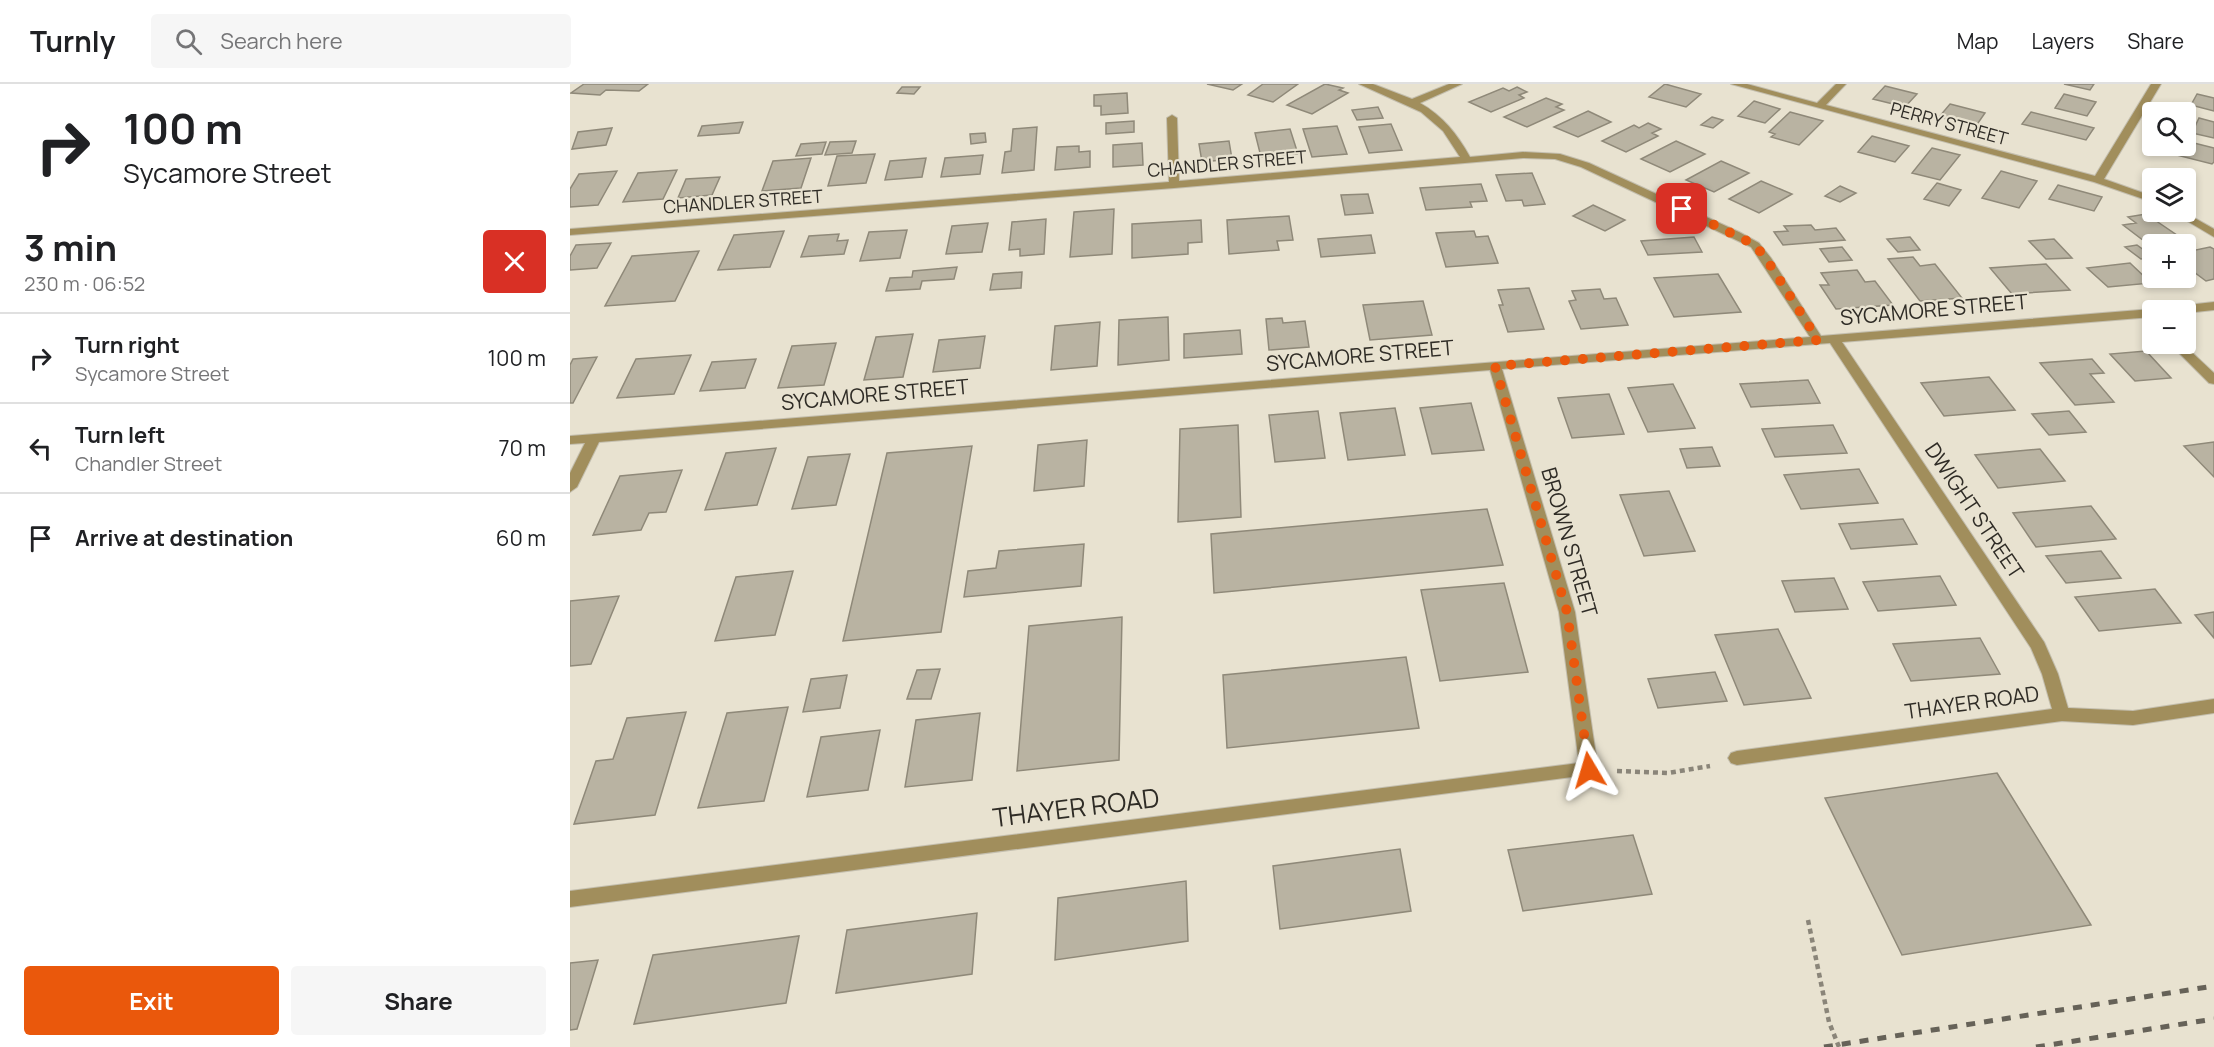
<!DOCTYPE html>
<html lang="en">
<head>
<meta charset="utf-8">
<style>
	:root { --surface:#fff; --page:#f6f6f6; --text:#202124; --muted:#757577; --line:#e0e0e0; --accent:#ea580c }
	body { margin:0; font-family:Manrope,sans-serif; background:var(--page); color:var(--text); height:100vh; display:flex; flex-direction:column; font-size:22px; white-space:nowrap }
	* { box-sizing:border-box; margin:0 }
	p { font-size:20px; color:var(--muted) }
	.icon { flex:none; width:33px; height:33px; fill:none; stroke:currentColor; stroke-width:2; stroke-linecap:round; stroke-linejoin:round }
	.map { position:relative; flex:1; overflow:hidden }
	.drawer { display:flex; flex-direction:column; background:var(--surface); width:570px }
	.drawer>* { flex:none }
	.guide { background:#fff; color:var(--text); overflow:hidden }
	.buttons { position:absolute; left:1572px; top:18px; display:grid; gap:12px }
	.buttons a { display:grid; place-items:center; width:54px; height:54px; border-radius:6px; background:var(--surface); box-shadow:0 3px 9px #0003; font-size:30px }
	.pin { position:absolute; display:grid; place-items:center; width:51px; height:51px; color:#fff; margin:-26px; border-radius:12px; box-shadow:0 3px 9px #0006 }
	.me { position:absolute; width:66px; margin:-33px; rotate:353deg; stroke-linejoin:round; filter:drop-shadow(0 0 4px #0008) }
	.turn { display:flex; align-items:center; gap:21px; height:126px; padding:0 24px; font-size:27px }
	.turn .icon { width:78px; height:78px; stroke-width:2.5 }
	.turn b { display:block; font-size:42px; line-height:51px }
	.round { display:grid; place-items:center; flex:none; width:63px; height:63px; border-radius:6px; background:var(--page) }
	.summary { display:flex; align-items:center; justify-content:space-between; height:102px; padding:0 24px }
	h1 { font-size:36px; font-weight:700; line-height:45px }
	.button { display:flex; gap:12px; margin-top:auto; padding:12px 24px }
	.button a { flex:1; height:69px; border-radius:6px; background:var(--accent); color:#fff; font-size:24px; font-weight:700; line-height:69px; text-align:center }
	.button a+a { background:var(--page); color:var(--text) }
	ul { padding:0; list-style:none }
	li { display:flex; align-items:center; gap:18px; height:90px; padding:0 24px; border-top:2px solid var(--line) }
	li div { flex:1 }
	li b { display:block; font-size:22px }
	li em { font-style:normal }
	header { display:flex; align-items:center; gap:36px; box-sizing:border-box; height:84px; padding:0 30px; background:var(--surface); border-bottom:2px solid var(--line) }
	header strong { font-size:28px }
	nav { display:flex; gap:33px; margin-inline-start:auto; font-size:21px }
	.search { width:420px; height:54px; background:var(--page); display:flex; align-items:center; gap:15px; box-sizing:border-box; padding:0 21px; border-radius:6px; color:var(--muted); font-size:22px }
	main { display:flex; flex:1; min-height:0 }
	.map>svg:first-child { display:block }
</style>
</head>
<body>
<header>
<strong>Turnly</strong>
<div class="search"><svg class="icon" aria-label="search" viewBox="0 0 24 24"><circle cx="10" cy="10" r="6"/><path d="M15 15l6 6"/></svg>Search here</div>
<nav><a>Map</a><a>Layers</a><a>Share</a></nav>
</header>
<main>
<section class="drawer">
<div class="guide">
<div class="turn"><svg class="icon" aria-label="right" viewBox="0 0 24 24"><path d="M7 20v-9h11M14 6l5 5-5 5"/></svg><div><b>100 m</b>Sycamore Street</div></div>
</div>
<div class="summary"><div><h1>3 min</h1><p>230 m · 06:52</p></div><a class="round" style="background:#d93025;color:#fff"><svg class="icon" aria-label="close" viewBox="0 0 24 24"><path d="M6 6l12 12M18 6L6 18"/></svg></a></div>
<ul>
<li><svg class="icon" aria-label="right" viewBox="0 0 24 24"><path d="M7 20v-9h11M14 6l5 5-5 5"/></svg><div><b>Turn right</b><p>Sycamore Street</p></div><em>100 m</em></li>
<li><svg class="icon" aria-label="left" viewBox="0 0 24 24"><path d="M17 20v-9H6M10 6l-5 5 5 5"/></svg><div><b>Turn left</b><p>Chandler Street</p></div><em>70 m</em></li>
<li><svg class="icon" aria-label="arrive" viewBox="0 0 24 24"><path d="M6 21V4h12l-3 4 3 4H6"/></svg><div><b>Arrive at destination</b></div><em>60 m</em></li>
</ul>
<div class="button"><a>Exit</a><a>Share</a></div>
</section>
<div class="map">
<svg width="1644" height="963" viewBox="0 0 1644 963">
	<rect width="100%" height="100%" fill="#e8e2d0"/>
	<path fill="#b9b3a2" stroke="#8f8979" stroke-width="1.5" d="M14 0H78L69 7 36 6 30 11 1 9Z
		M637 0H672L663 6Z
		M693 0H728L703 18 678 11Z
		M755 0 773 4 769 6 778 9 742 30 717 21Z
		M1095 0 1131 10 1116 23 1079 13Z
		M1494 0H1524L1520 6Z
		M1315 2 1347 10 1335 23 1303 15Z
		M332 3H350L344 10 327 9Z
		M947 3 957 8 949 11 954 14 921 28 899 18 933 4 939 7Z
		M557 9 558 29 531 31V22H524V11Z
		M1494 10 1526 18 1517 32 1485 24Z
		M1627 10 1644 14V27L1621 21Z
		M976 14 992 20 986 23 994 26 957 43 934 33Z
		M1184 17 1210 25 1195 39 1168 32Z
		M1380 20 1415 29 1406 42 1369 33Z
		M808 23 813 34 787 36 782 26Z
		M1018 27 1041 38 1008 53 984 43Z
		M1220 28 1253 37 1229 61 1201 53 1205 50 1199 48Z
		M1461 28 1524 44 1516 56 1452 40Z
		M1142 33 1153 36 1143 44 1131 41Z
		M1629 34 1644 38V54L1622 49Z
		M564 37V48L536 50V39Z
		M173 38 169 49 128 52 132 42Z
		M1078 39 1091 45 1082 49 1088 52 1056 68 1032 57 1064 41 1069 44Z
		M821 40 832 66 799 69 789 43Z
		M767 42 777 70 742 73 733 45Z
		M467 43 464 86 432 89 435 68 441 67 443 45Z
		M42 44 36 61 2 65 8 48Z
		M720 45 728 70 691 73 685 49Z
		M415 49 416 58 401 60 400 50Z
		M1302 52 1339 62 1325 78 1288 68Z
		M286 57 282 69 255 71 260 58Z
		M659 57 662 75 632 78 629 60Z
		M1106 57 1135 70 1100 88 1071 75Z
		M1616 57 1644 64V78L1642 80 1587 66 1589 62H1616Z
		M256 58 252 70 226 72 231 60Z
		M572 59 573 81 543 83V61Z
		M509 62V68L520 67V83L485 86 487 63Z
		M1362 64 1390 71 1370 96 1342 89Z
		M305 70 296 99 258 102 267 72Z
		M413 71 410 90 371 93 375 74Z
		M241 74 231 104 192 107 203 77Z
		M356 74 352 93 315 96 320 77Z
		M1151 77 1179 89 1144 108 1116 96Z
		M107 86 93 115 53 118 68 89Z
		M47 87 28 121 0 123V105L9 90Z
		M1431 87 1467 97 1449 124 1412 114Z
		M962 89 975 120 954 122 952 116 936 117 926 91Z
		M150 93 142 111 108 114 116 95Z
		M1191 97 1222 110 1189 129 1159 115Z
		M1367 99 1391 106 1379 122 1354 115Z
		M911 100 917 117 900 118 902 123 856 126 850 104Z
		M1488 101 1532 113 1524 127 1479 115Z
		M1270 102 1286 109 1270 118 1255 112Z
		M798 110 803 129 775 131 771 111Z
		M1023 121 1055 136 1035 147 1003 132Z
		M544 125 542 170 500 173 504 128Z
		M1576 130 1617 158 1582 160V163L1553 141 1566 139 1558 133Z
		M719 132 723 156 707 157 709 166 659 170 657 136Z
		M476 135 474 170 450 172V165L439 166 442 138Z
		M631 136 632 158 618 159V170L562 174V140Z
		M418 139 412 168 376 170 382 142Z
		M1241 141 1245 146 1266 144 1275 156 1213 161 1204 148 1218 147 1214 142Z
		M337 146 330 174 290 177 299 148Z
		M214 147 200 183 148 186 164 151Z
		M904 147 906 153 918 152 928 179 876 183 866 149Z
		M269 150 267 157 278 156 274 170 231 173 239 152Z
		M801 151 805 169 751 173 748 155Z
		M1124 153 1132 168 1078 171 1071 157Z
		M1340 153 1350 166 1328 168 1317 155Z
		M1484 155 1502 174 1476 175 1459 157Z
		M41 159 27 184 0 186V172L6 161Z
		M1567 161 1582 172V173L1571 175 1555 163Z
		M1272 163 1282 176 1259 178 1250 165Z
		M1640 163 1644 165V195L1636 197 1616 182V168Z
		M129 167 105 217 35 222 62 172Z
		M1343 173 1350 182 1365 180 1392 214 1350 217 1318 175Z
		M1560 179 1581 199 1538 203 1517 184Z
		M1476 180 1500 206 1442 210 1420 184Z
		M387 183 384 195 352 197 350 205 316 207 320 194 342 193 343 187Z
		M1287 186 1295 198 1305 197 1323 221 1266 225 1250 201H1259L1251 189Z
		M452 188 451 204 420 206 423 190Z
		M1148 190 1171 228 1104 233 1084 194Z
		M959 204 974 245 938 248 929 221H933L928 206Z
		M1030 205 1034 215 1046 214 1058 241 1011 245 999 217 1006 216 1002 207Z
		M853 217 862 251 800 256 793 221Z
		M598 233 599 276 548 281 549 236Z
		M712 234 713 239 735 237 739 263 699 266 696 235Z
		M530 238 527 282 481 286 485 242Z
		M670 246 672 270 614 274V250Z
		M343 250 333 293 294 296 306 253Z
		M415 252 410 284 363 288 369 256Z
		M266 259 254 301 208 304 222 262Z
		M1576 267 1601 294 1565 297 1540 270Z
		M121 271 104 310 47 314 66 275Z
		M27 273 3 319H0V281L3 275Z
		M186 275 175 304 130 307 142 278Z
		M1522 275 1534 289 1520 290 1544 318 1505 321 1470 279Z
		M1419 293 1445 326 1374 332 1351 299Z
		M1238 296 1250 319 1181 323 1170 300Z
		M1103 300 1125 344 1078 348 1058 304Z
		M1039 310 1054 350 1002 354 988 314Z
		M901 319 914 366 862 370 850 324Z
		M825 324 835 371 778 376 770 329Z
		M748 327 755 374 705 378 699 331Z
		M1499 327 1516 348 1479 351 1462 330Z
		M668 341 671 433 608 438 610 345Z
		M1263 341 1277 369 1205 373 1192 345Z
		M517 356 514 402 464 407 468 361Z
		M1644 358V393L1614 362Z
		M402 362 371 548 273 557 317 369Z
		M1142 363 1150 382 1117 384 1110 365Z
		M206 364 187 421 135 426 156 369Z
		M1470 365 1495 397 1428 404 1405 371Z
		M280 370 266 421 222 425 238 373Z
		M1289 385 1308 419 1231 425 1214 391Z
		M112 386 96 428 79 429 71 446 23 451 50 392Z
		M1099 407 1125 467 1074 472 1050 411Z
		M1521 422 1546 455 1466 463 1443 429Z
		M917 425 933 481 644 509 641 450Z
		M1333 435 1347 460 1281 465 1269 440Z
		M514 460 511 502 394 513 398 487 426 484 429 467Z
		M1531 467 1551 494 1496 499 1476 472Z
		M223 487 205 551 145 557 166 493Z
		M1370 492 1386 521 1308 527 1293 498Z
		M1264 494 1278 525 1225 528 1212 497Z
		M934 499 958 588 870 597 851 506Z
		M1585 505 1611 539 1529 547 1505 513Z
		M49 512 21 580 0 582V517Z
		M1644 528V554L1625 531Z
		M552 533 549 676 447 687 459 542Z
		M1208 545 1241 614 1174 621 1145 551Z
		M1410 554 1430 590 1341 597 1323 560Z
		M836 573 849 644 657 664 653 591Z
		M370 585 361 615H337L347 586Z
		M1145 588 1157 617 1088 624 1078 595Z
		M277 591 270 624 233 628 241 595Z
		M218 623 194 717 128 724 157 629Z
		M116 628 85 731 4 740 26 677 43 675 57 634Z
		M410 629 402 696 335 703 346 636Z
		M310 646 298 706 237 713 251 653Z
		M1427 689 1521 841 1332 871 1255 714Z
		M1063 751 1082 810 953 827 938 766Z
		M830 765 841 827 710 845 703 782Z
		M616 797 618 857 485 876 488 814Z
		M407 829 402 890 266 909 277 846Z
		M229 852 216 919 64 940 83 871Z
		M28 876 7 945 0 946V879Z"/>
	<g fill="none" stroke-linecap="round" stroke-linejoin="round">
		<g stroke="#c3beae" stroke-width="2">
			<path id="minor" d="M789 0H803L842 15 879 0H892L850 19C873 32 887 50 900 73L953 68 990 70 1019 79 1169 148 1189 159 1201 174 1251 252 1582 225 1586 226H1582V233L1272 258 1474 558 1488 590 1498 624 1563 627 1644 615V629L1563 641 1492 637 1167 681 1161 679 1158 674 1161 669 1167 667 1482 625 1472 590 1461 564 1260 259 932 285 1005 528 1028 685 1025 690 0 823V807L1009 679 989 528 920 286 29 358 7 403 0 408V389L15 359 0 360V352L1240 253 1181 163 1011 83 985 75 953 74 604 104 0 151V145L599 98 597 34 602 31 607 34 609 97 890 73 873 47 851 28Z
				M1161 0H1177L1247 19 1266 0H1276L1256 21 1525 92 1581 0H1591L1534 95 1582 112V118L1524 98Z
				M1602 128H1614L1644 145V153Z
				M1644 218V226L1616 229V226H1602L1608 222Z
				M1600 260H1613L1644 289V300L1639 299Z"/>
		</g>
		<path stroke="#8a8579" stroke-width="4.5" stroke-dasharray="5 4" stroke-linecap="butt" d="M1047 687 1098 689 1140 682
			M1238 836 1259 938 1269 963"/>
		<use href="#minor" fill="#a18e5c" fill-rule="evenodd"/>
		<path stroke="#666258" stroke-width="5" stroke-dasharray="9 9" stroke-linecap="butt" d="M1254 963 1644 902
			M1466 963 1644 935"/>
	</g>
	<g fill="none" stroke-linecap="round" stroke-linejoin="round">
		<path stroke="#ea580c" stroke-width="10" stroke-dasharray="0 18" d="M1019 686 997 528 925 282 1248 256 1197 176 1185 161 1112 125"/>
	</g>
	<g text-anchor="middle" stroke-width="4.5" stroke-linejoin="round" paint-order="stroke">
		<g font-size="18" fill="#2f2c26" stroke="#e8e2d0">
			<text transform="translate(1379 40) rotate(15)" y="6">PERRY STREET</text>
			<text transform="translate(657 80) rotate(-5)" y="6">CHANDLER STREET</text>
			<text transform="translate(173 118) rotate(-4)" y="6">CHANDLER STREET</text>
		</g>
		<g font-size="21" fill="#2f2c26" stroke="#e8e2d0">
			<text transform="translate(1364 226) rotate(-5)" y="7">SYCAMORE STREET</text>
			<text transform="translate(790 272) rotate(-5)" y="7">SYCAMORE STREET</text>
			<text transform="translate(305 311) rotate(-5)" y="7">SYCAMORE STREET</text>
			<text transform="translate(1404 427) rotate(56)" y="7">DWIGHT STREET</text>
			<text transform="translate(999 458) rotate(74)" y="7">BROWN STREET</text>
			<text transform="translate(1402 619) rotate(-8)" y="7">THAYER ROAD</text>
		</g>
		<g font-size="26" fill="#2f2c26" stroke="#e8e2d0">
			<text transform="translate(506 724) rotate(-7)" y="9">THAYER ROAD</text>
		</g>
	</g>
</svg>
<div class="buttons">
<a><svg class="icon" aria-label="search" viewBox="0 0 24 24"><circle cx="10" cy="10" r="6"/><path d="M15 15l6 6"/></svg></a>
<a><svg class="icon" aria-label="layers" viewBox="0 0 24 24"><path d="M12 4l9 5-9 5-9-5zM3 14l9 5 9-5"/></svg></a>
<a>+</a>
<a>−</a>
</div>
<div class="pin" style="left:1112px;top:125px;background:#d93025"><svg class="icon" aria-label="arrive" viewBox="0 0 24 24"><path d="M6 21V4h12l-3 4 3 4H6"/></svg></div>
<svg class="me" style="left:1019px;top:686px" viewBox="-20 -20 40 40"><path d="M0-17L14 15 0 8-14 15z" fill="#ea580c" stroke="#fff" stroke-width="4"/></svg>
</div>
</main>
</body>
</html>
